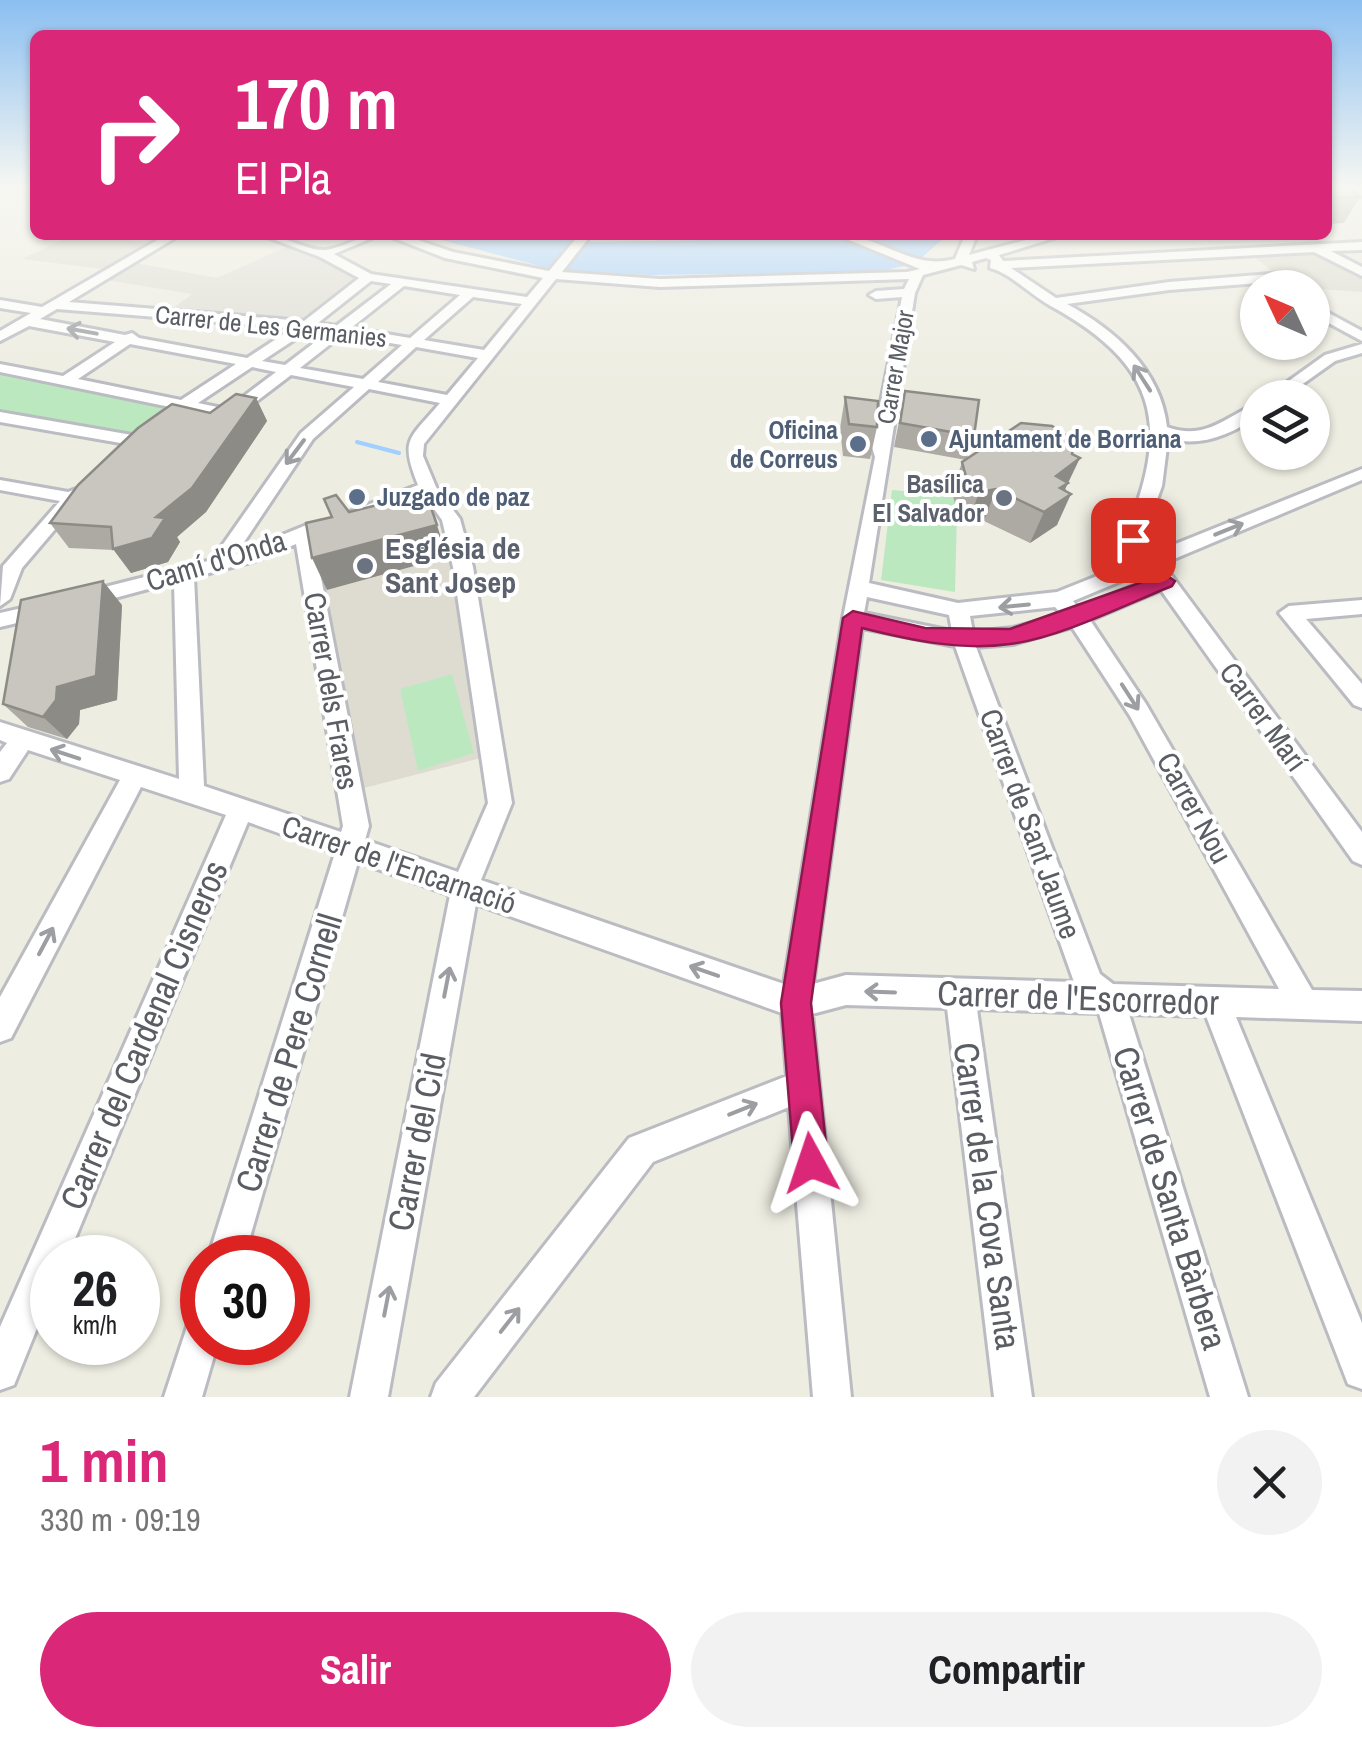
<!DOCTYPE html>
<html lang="es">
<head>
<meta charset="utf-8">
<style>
	:root { --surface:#fff; --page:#f2f2f2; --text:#202124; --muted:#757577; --accent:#db2777 }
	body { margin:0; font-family:"Archivo Narrow",sans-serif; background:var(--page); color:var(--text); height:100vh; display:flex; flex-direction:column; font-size:38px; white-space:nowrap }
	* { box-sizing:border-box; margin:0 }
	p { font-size:32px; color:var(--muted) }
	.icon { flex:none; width:55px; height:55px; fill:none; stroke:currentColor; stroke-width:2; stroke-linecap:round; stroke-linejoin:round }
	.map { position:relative; height:1397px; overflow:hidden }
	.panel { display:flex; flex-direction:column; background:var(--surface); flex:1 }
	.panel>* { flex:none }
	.guide { position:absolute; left:30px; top:30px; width:1302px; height:210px; border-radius:15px; box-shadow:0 2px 8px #0004; background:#db2777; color:#fff; overflow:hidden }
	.needle { width:65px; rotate:314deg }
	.controls { position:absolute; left:1240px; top:270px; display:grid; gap:20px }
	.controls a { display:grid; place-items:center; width:90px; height:90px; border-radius:50%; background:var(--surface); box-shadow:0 2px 8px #0004; font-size:50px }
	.speed { position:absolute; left:30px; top:1235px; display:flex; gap:20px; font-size:50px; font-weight:700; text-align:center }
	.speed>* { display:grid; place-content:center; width:130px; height:130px; border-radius:50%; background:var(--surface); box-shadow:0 2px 8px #0004; line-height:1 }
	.speed small { font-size:25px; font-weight:400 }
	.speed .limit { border:15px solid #d22; background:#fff; color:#111 }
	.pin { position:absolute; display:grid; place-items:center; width:85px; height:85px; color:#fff; margin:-42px; border-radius:20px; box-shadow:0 5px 15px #0006 }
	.me { position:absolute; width:110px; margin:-55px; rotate:355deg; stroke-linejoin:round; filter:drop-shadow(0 0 8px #0008) }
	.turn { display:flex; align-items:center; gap:35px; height:210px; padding:0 40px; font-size:45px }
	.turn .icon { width:130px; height:130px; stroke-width:2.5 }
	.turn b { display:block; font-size:70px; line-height:85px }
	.round { display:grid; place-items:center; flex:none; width:105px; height:105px; border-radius:52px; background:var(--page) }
	.headline { display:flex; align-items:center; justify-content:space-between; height:170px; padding:0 40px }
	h1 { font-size:60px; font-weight:700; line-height:75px; color:var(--accent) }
	.button { display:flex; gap:20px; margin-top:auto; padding:20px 40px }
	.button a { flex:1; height:115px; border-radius:60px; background:var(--accent); color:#fff; font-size:40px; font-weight:700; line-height:115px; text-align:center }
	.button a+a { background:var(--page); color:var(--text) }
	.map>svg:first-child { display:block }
</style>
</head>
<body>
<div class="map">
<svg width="1362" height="1397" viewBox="0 0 1362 1397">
	<rect width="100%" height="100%" fill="#eeede2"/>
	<path fill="#dfded6" d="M291 245 361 278 305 322 168 312 192 294 106 280 136 263 217 278Z"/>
	<path fill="#dedcd1" d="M73 235H136L128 240 146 243 103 269 22 259Z
		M1312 251 1362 277V292L1291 287 1251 254Z
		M448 557 472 657 481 758 356 790 320 592Z"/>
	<path fill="#bce8c0" d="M0 373 173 408 137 434 0 410Z
		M892 490 949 495 970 507 957 513 955 592 881 580Z
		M452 674 474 753 418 771 400 689Z"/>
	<path fill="#a1cfff" d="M423 235H530L573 240 551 269Z
		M851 235H947L918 261Z
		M839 238 909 265 876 272 649 275 565 270 588 242Z"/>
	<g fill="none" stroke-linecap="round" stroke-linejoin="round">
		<path stroke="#a1cfff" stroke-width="4" d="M357 442 399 453"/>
		<g stroke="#babcc2" stroke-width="6">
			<path id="minor" d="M1352 187H1362V195Z
				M166 235H180L69 302 304 321 359 278 320 257 262 235C284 235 307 251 325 250 344 248 359 235 379 235L334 254 371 274 527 297 543 278 445 258 386 235H403L453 252 549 271 579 235H591L562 272 660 279 907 272 920 269 837 235C882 235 911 271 955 259L965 235H977L969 255 1045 235H1064L999 255 1003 261 1362 242V250L1331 251 1362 267V276L1314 252 1011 268 1056 298 1169 282 1271 274 1277 278 1271 282 1169 290 1067 304C1115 330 1161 370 1167 427 1206 441 1225 417 1258 403V416C1230 435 1202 447 1168 439L1162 486 1138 551 1143 557 1362 469V480L1155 567 1172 576 1362 832V865L1353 861 1161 590 1090 620 1146 704 1312 990 1362 991V1021L1236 1017 1362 1323V1389L1348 1384 1206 1016 1129 1014 1248 1397H1210L1099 1013 977 1009 1032 1397H994L947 1008 846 1005 812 1014 851 1397H813L789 1107 653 1162 474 1397H431L436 1383 629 1138 787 1076 782 1013 476 904 388 1397H350L450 895 358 862 244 1258H208L335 853 248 822 67 1258H52V1291L14 1385 0 1390V1327L226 815 141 787 11 1038 0 1042V997L120 780 28 750 9 779 0 782V752L7 743 0 740V722L179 779 174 582 85 606 75 599 85 592 212 560 301 433 354 387 291 375 236 417 187 410 156 428 148 423 170 407 0 372V364L63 376 115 342 29 326 0 341V331L31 313 0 308V300L42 307ZM986 258 991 260 990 268C1010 273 1030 294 1049 305 1167 369 1170 435 1118 551L1127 564 1057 592 958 603 869 583 915 293 923 275 961 265 974 269 972 262ZM556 279 660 287 909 279 904 289 876 291 869 295 876 299 902 297 872 447 875 457 843 618 784 984 481 880 512 803 473 567 460 519 436 487 423 456 424 444ZM371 281 391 284 336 326 318 323ZM404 286 460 295 410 338 351 328ZM473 297 522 304 484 350 424 340ZM57 309 293 328 247 358 139 338 132 333 125 335 40 319ZM309 330 327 333 285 365 262 361ZM342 335 402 345 363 379 300 368ZM130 344 236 364 181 400 78 379ZM416 347 478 358 447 395 378 382ZM252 367 276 372 227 409 198 403ZM369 389 440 403C410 439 399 438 418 485L342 515 351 521 424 495 442 520 453 567 488 803 458 872 365 840 369 826 313 536 323 532V524H309L236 554 313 439ZM296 544 343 826 341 832 204 786 194 577 254 561ZM1138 574 1148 580 1079 608 1073 601ZM867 597 949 615 952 631 864 613ZM1055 607 1062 615 1013 628 973 632 970 616ZM1072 627 1130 716 1279 989 1113 984 1100 974 976 647 1013 644ZM862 628 955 646 1074 982 846 975 813 984Z
				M1312 304 1362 331V341L1312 314Z
				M1362 344V353L1335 361 1283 398H1265L1325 355Z
				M0 412 132 435 140 440 132 445 0 422Z
				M0 480 68 492 76 489 85 494 22 568 10 599 0 606 3 566 60 501 0 490Z
				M1362 600V614L1306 619 1362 684V708L1354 705 1279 613 1289 606Z
				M44 603 51 605 54 610 51 615 0 627V613Z
				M202 1315V1342H218L202 1397H164L189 1321Z"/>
		</g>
		<use href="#minor" fill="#fff" fill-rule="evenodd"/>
	</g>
	<path fill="#adaaa4" d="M1328 187 1360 197 1344 223 1328 224Z
		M905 391 974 436 967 459 1066 489 1057 525 1030 543 984 521 968 524 959 518 952 493 962 462 966 460 894 447Z
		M845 397 877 427 870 459 843 456 840 428Z
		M256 398 267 421 206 512 177 537 180 542 168 562 131 573 114 550 69 548 50 523 210 413Z
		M122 605 117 700 80 710 79 724 67 739 28 727 3 704Z"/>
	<path fill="#8d8b86" d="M256 398 267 421 206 512 177 537 180 542 168 562 131 573 113 549 156 517Z
		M1080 458 1059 502 1071 494 1057 525 1030 543 1044 512 1056 476Z
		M996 489 984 521 968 524 979 492Z
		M437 525 447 557 327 590 312 558Z
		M103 581 122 605 117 700 80 710 79 724 67 739 43 717Z"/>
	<path fill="#c9c6bf" stroke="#8d8b86" stroke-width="2.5" d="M1328 187H1348L1360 197 1328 198Z
		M905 391 979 400 974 436 900 423Z
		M236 394 256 398 192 488 156 517 165 518 152 538 113 549 111 527 50 523 78 485 138 428 172 404 210 413Z
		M845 397 878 401 877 427 849 424Z
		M1021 423 1052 426 1075 441 1072 454 1080 458 1056 476 1068 483 1060 488 1071 494 1044 512 996 489 979 492 969 487 962 462Z
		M426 493 437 525 312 558 306 523 332 517 324 499 336 495 349 512Z
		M103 581 96 676 57 687 56 700 43 717 3 704 21 600Z"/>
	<defs><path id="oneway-shaft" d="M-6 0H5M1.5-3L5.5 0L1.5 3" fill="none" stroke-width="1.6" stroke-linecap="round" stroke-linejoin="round" transform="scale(2.5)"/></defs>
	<g stroke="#9c9ea2">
		<use href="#oneway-shaft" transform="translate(82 331) rotate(-170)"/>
		<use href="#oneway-shaft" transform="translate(1142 378) rotate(-123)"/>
		<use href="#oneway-shaft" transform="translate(295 452) rotate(127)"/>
		<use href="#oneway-shaft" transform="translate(1229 529) rotate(-22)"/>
		<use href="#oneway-shaft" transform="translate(1014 606) rotate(174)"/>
		<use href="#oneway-shaft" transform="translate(1130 697) rotate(57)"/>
		<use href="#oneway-shaft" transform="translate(65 754) rotate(-162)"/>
		<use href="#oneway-shaft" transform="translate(46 941) rotate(-62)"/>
		<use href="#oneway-shaft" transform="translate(704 971) rotate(-161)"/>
		<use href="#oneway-shaft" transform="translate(447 982) rotate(-79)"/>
		<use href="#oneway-shaft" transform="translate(880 992) rotate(-178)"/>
		<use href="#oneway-shaft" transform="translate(743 1109) rotate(-22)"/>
		<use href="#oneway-shaft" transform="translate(387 1301) rotate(-79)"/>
		<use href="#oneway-shaft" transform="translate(510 1320) rotate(-52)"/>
	</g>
	<linearGradient id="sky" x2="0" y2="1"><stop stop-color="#8bbff1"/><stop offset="0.49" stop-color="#f7f7f2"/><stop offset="1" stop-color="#f7f7f2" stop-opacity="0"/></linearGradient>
	<rect width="1362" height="383" fill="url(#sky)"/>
	<path fill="#db2777" stroke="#8e194d" stroke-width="2.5" d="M1133 534 1142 540 1138 550 1146 561 1175 581 1172 586C1125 605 1059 638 1010 644 960 651 910 640 862 628L811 1003 828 1163 823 1175 811 1180 799 1175 794 1163 781 1003 843 618 853 611 925 628 1010 629 1148 580 1132 571 1118 551 1126 536Z"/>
	<g fill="#5c6f8a" stroke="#fff" stroke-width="4">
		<circle cx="929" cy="439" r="10"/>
		<circle cx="858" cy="444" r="10"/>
		<circle cx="357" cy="497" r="10"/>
	</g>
	<g fill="#6b7280" stroke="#fff" stroke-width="4">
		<circle cx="1004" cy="498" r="10"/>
		<circle cx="365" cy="566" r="10"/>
	</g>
	<g text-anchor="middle" stroke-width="8" stroke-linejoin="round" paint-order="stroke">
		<g font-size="25" fill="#5a5e64" stroke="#fff">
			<text transform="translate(271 326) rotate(6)" y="9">Carrer de Les Germanies</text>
			<text transform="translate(895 367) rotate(-80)" y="9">Carrer Major</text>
		</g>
		<g font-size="25" font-weight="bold" fill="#4e5e75" stroke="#fff" text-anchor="start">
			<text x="838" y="439" text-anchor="end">Oficina<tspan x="838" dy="29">de Correus</tspan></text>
			<text x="949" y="448">Ajuntament de Borriana</text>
			<text x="377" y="506">Juzgado de paz</text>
		</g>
		<g font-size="25" font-weight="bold" fill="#5b616d" stroke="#fff" text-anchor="end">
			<text x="984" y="493">Basílica<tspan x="984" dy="29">El Salvador</tspan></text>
		</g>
		<g font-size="30" font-weight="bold" fill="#5b616d" stroke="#fff" text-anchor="start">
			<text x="385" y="559">Església de<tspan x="385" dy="34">Sant Josep</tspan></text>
		</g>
		<g font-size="30" fill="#5a5e64" stroke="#fff">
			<text transform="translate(216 561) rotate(-17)" y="10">Camí d'Onda</text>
			<text transform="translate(331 691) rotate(80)" y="10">Carrer dels Frares</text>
			<text transform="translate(1263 717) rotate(54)" y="10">Carrer Marí</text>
			<text transform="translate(1194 808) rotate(61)" y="10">Carrer Nou</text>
			<text transform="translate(1030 824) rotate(70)" y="10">Carrer de Sant Jaume</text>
			<text transform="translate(399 865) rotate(19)" y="10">Carrer de l'Encarnació</text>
		</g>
		<g font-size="35" fill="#5a5e64" stroke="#fff">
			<text transform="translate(1078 998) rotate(2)" y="12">Carrer de l'Escorredor</text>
			<text transform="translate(144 1035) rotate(-67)" y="12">Carrer del Cardenal Cisneros</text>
			<text transform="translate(289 1053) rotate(-73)" y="12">Carrer de Pere Cornell</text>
			<text transform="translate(417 1142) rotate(-79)" y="12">Carrer del Cid</text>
			<text transform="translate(987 1196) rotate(82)" y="12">Carrer de la Cova Santa</text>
			<text transform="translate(1170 1198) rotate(73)" y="12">Carrer de Santa Bàrbera</text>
		</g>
	</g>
</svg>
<div class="controls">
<a><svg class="needle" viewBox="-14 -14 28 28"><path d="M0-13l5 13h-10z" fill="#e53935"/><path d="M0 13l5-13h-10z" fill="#757577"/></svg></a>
<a><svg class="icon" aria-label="layers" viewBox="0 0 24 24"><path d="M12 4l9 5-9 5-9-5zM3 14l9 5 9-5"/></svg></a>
</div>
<div class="speed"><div>26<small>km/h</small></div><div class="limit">30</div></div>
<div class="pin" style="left:1133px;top:540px;background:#d93025"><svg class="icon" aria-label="arrive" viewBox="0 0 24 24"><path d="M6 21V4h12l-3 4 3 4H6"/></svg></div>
<svg class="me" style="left:811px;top:1163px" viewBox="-20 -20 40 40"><path d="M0-17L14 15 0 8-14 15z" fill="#db2777" stroke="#fff" stroke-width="4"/></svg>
<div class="guide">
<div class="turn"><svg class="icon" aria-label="right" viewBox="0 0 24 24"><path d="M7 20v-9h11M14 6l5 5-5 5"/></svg><div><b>170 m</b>El Pla</div></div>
</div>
</div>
<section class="panel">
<div class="headline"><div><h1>1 min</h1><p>330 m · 09:19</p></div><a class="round"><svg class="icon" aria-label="close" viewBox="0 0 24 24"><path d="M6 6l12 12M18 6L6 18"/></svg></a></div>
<div class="button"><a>Salir</a><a>Compartir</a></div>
</section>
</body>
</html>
